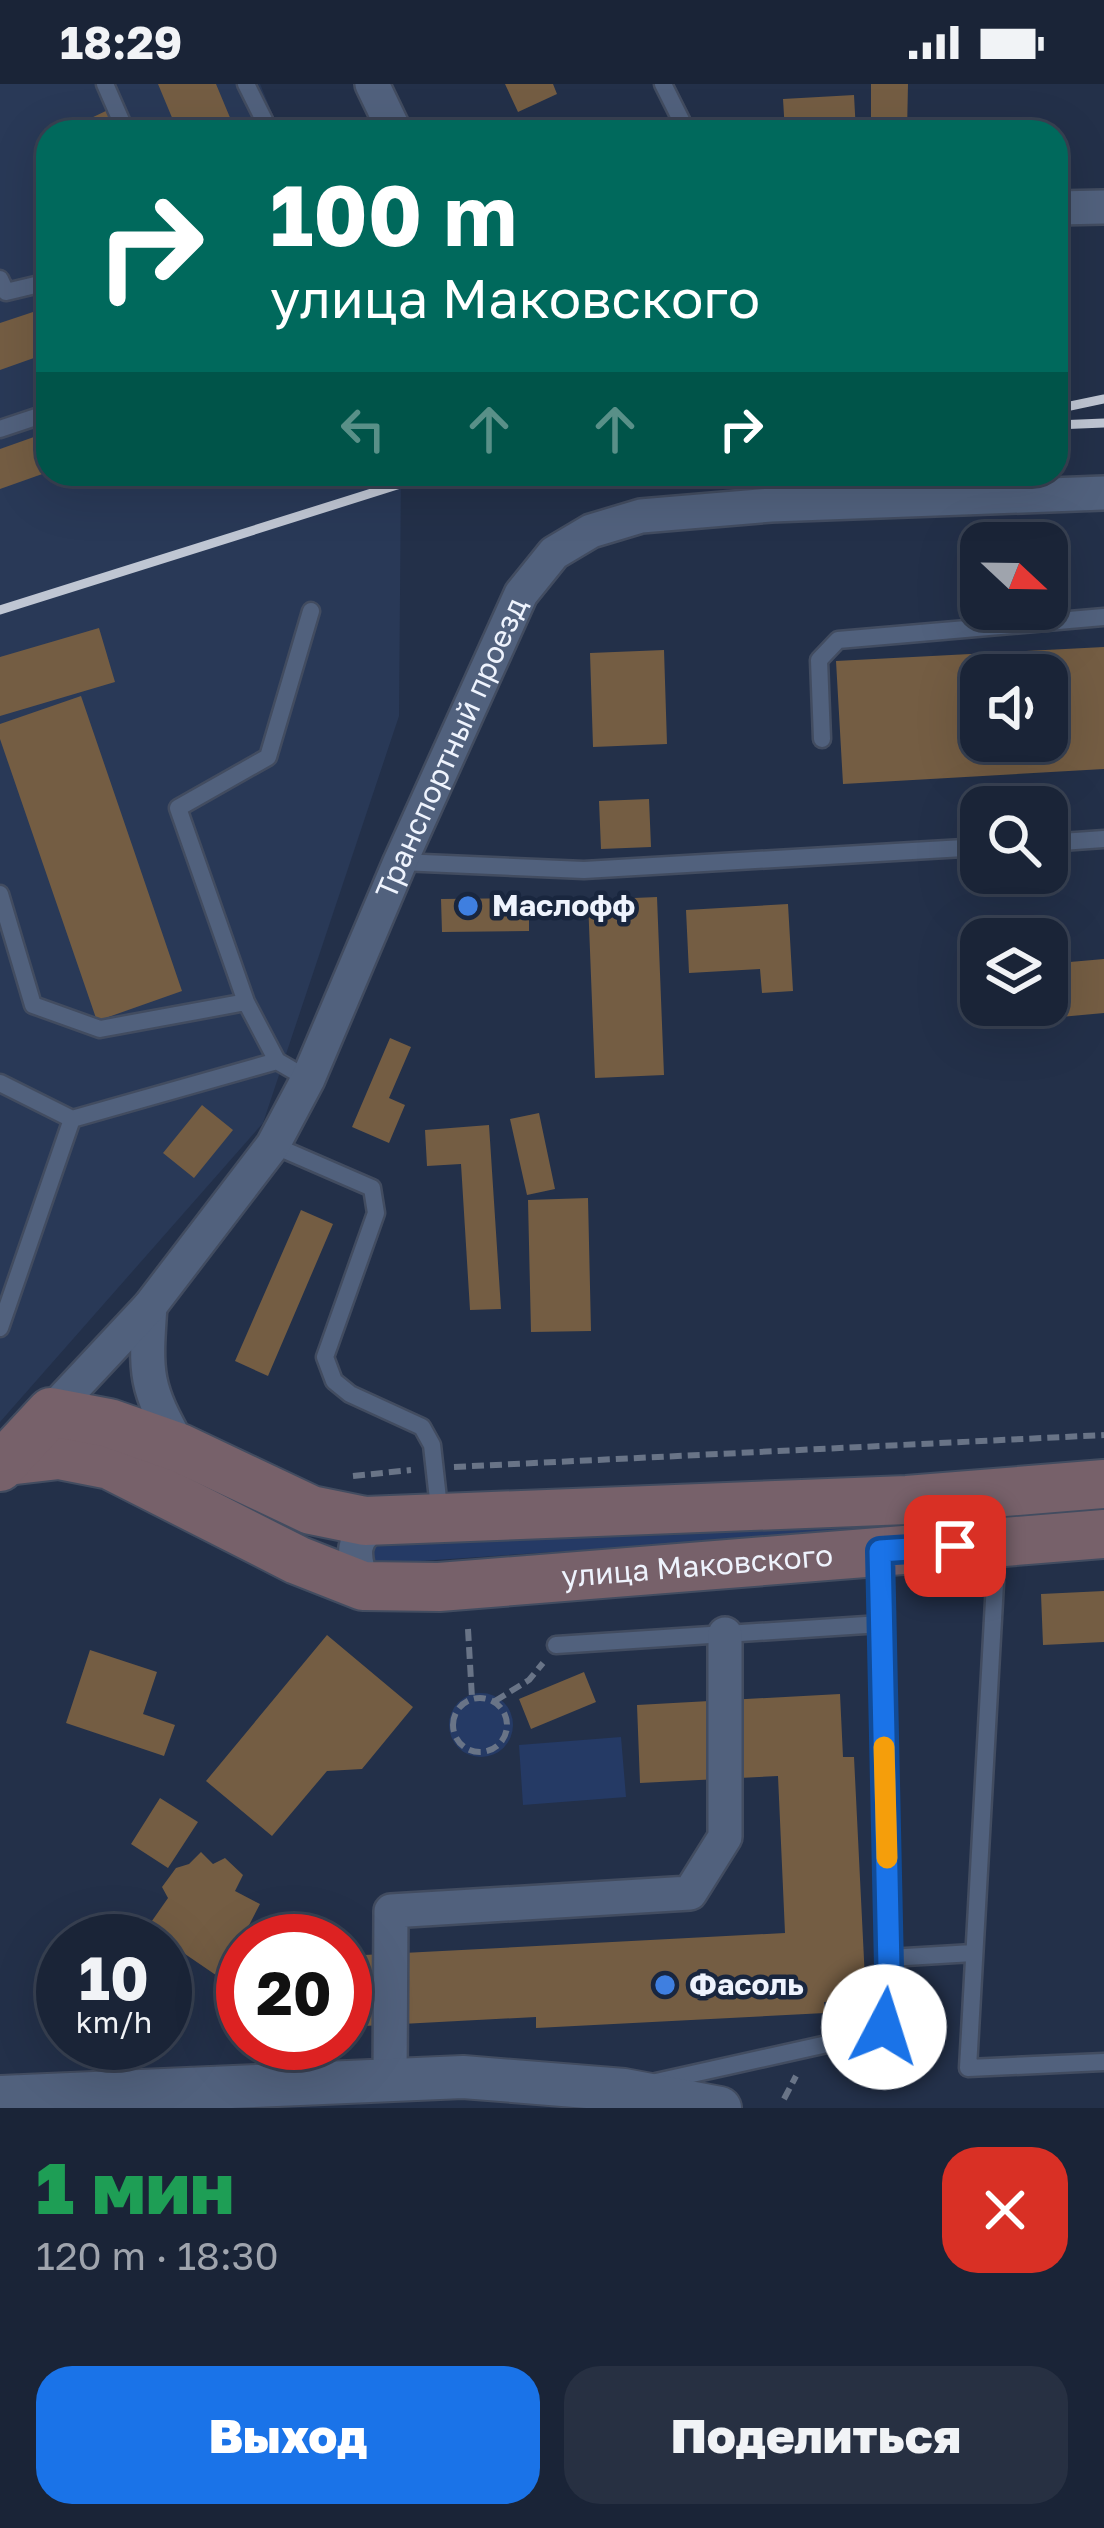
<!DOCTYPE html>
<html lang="ru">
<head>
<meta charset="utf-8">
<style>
	:root { --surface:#1a2437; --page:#273042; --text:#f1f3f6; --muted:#9fa4ad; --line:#384152; --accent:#1a73e8 }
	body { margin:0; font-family:"Golos Text",sans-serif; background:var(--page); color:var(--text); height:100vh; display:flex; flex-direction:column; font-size:45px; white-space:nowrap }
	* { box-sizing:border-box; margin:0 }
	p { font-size:39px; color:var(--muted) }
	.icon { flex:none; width:66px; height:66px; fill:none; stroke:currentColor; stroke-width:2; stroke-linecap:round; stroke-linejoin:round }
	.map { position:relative; height:2024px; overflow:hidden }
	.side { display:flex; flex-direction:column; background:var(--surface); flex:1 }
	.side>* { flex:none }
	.guide { position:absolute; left:36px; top:36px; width:1032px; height:366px; border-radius:36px; box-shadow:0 12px 48px #0002,0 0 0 3px var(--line); background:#00695c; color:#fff; overflow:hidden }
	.needle { width:78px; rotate:112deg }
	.tools { position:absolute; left:960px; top:438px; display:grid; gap:24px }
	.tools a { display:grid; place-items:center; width:108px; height:108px; border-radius:24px; background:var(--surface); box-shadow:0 12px 48px #0002,0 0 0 3px var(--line); font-size:60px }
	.speed { position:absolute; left:36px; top:1830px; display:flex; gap:24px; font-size:60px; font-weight:700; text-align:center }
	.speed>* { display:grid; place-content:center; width:156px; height:156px; border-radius:50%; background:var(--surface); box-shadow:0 12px 48px #0002,0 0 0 3px var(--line); line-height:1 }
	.speed small { font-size:30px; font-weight:400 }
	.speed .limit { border:18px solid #d22; background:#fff; color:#111 }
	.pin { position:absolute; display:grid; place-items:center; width:102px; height:102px; color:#fff; margin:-51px; border-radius:24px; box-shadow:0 6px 18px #0006 }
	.me { position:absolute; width:132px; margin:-66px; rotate:5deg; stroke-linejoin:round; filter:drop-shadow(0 0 9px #0008) }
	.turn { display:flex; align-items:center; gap:42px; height:252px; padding:0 36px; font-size:54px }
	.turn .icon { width:156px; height:156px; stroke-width:2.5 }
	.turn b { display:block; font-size:84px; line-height:102px }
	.lanes { display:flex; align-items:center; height:114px; padding:0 36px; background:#0003; justify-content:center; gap:60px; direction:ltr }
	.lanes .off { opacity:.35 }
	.round { display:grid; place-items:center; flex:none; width:126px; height:126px; border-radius:36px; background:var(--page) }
	.overview { display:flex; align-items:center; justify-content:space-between; height:204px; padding:0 36px }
	h1 { font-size:72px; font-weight:800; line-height:90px; color:#1e9e55 }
	.action { display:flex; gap:24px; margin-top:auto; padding:24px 36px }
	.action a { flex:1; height:138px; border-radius:36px; background:var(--accent); color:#fff; font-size:48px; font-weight:800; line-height:138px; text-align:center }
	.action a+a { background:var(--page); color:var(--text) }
	.status { display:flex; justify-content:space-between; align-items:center; height:84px; padding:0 60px; background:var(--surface); direction:ltr }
	.status svg { height:33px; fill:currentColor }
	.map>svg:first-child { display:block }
</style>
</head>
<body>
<div class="status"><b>18:29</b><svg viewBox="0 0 49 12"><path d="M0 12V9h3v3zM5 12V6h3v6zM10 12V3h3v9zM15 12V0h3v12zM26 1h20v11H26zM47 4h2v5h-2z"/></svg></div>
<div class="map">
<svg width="1104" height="2024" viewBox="0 0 1104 2024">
	<rect width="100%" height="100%" fill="#233049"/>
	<path fill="#293957" d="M0 0H260L280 48H48V390H401L399 632 263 1039 0 1338Z"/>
	<path fill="#253a65" d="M1104 1413V1431L376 1480 367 1470 375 1461Z
		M449 1641a32 32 0 1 1 64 0a32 32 0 1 1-64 0Z
		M621 1653 626 1713 523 1721 519 1661Z"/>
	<path fill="#745d43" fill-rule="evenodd" d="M158 0H216L236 48H178Z
		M505 0H553L557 10 518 28Z
		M871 0H908L907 48H871Z
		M854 11 856 48H785L783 15Z
		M110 25 120 48H95L89 35Z
		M48 223V269L0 286V239Z
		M48 348V388L0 405V365Z
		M99 544 115 598 0 632V573Z
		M1104 563V685L843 700 836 577ZM981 591H1047V657H981Z
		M664 566 667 660 593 663 590 569Z
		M81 612 182 907 97 937 0 655V640Z
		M649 715 651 763 601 765 599 717Z
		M657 813 664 991 595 994 588 816Z
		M529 814V847L442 848 441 815Z
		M788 820 793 907 762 909 760 885 689 889 686 826Z
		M1104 875V929L1006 938 1004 921H1047V880Z
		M390 954 411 963 389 1014 405 1021 389 1059 352 1043Z
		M202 1021 233 1046 194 1094 163 1069Z
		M539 1029 555 1105 527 1111 510 1035Z
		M489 1041 501 1225 470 1226 461 1080 427 1082 425 1046Z
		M588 1114 591 1247 531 1248 528 1116Z
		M301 1126 333 1140 268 1292 235 1277Z
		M1104 1507V1558L1043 1561 1041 1510Z
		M327 1551 413 1623 362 1685 327 1687 272 1752 206 1697Z
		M90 1566 157 1588 143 1630 175 1641 164 1672 66 1639Z
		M584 1588 596 1618 531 1645 519 1615Z
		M840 1610 843 1673H854L866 1916 824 1918 825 1929 536 1944V1933L345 1943V1872L785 1849 778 1692 640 1699 637 1621Z
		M160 1714 198 1738 168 1784 131 1760Z
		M201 1768 213 1780 225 1774 243 1791 235 1807 260 1820 246 1847 243 1873 226 1898 147 1844 168 1814 162 1803 176 1784 189 1780Z"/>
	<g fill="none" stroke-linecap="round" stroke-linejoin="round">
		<g stroke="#424c60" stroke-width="21">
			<path id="service" d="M105 0 126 48
				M246 0 270 48
				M663 0 687 48
				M0 195 6 208 48 198
				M0 345 48 329
				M822 655 819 576 838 556 1104 533
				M1047 759 1104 755
				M400 778 584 786 981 763
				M0 810 33 921 100 945 246 918 277 977 308 995
				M246 918 178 724 268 673 311 527
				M0 999 72 1035 277 977
				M273 1061 372 1104 376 1129 325 1273 334 1297 350 1310 422 1343 432 1361 440 1433
				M0 1244 72 1035
				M993 1462 995 1499 968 1984 1104 1978
				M556 1561 881 1540
				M889 1874 973 1869
				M656 1998 872 1950 884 1943 890 1930 880 1474"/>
		</g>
		<g stroke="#424c60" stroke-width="38">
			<g id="minor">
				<path d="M372 0 395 48"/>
				<path d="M1056 124 1104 123"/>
				<path d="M150 1222C145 1291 145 1303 180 1364"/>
				<path id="s1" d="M51 1328 150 1222 273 1061 308 995 400 778 521 510 554 469 591 447 641 432 771 421 1104 409"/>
				<path d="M363 1502C353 1472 348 1453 381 1437"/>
				<path d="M390 1995 391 1827 690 1809 725 1753V1550"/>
			</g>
		</g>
		<g stroke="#424c60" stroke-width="46">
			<path id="tertiary" d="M0 2013 463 1993 624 2006 720 2024"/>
		</g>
		<g stroke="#424c60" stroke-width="52">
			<g id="secondary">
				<path id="s2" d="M7 1377 59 1371 110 1381 297 1476 363 1502 439 1503 1104 1450"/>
				<path d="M0 1383 51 1328 109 1339 180 1364 311 1426 365 1437 907 1416 1104 1400"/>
			</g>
		</g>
		<path stroke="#697487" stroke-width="6" stroke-dasharray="12 6" stroke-linecap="butt" d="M454 1383 1104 1351
			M353 1392 411 1386
			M468 1545 472 1614
			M453 1641a27 27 0 1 1 54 0a27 27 0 1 1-54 0Z
			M495 1617 529 1596 543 1579
			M784 2015 796 1992"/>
		<use href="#service" stroke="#51617d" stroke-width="16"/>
		<use href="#minor" stroke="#51617d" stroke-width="33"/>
		<use href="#tertiary" stroke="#51617d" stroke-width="42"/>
		<use href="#secondary" stroke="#77616a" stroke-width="48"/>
		<path stroke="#bfc6d3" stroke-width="9" d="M1056 325 1104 315
			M1056 341 1104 339
			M0 526 432 390"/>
	</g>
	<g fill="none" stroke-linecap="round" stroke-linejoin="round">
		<g stroke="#114b97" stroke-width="30">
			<path id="route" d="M884 1943 890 1930 880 1467 955 1462"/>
		</g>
		<use href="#route" stroke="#1a73e8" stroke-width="21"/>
		<path stroke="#f59e0b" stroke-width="21" d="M884 1663 887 1774"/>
	</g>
	<g fill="#3f7fe0" stroke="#19263e" stroke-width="4.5">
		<circle cx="468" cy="822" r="12"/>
		<circle cx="665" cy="1901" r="12"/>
	</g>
	<g text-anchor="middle" stroke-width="9" stroke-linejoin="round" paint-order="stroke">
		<g font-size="30" fill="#eef3fd" stroke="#19263e">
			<text dy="10" stroke="none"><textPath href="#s1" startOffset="783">Транспортный проезд</textPath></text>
			<text dy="10" stroke="none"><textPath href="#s2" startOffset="720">улица Маковского</textPath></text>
		</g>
		<g font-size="30" font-weight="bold" fill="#eef3fd" stroke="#19263e" text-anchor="start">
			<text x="492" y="832">Маслофф</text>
			<text x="689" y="1911">Фасоль</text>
		</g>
	</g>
</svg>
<div class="tools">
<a><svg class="needle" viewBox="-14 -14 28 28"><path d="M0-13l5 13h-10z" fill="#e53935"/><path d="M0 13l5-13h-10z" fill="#9fa4ad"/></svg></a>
<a><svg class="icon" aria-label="sound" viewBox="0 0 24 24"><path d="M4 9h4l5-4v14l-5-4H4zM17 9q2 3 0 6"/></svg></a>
<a><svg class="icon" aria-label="search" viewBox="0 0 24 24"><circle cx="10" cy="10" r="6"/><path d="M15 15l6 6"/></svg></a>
<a><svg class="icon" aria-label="layers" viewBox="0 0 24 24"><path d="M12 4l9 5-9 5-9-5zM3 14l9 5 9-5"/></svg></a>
</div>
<div class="speed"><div>10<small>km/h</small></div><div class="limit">20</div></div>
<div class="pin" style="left:955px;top:1462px;background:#d93025"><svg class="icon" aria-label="arrive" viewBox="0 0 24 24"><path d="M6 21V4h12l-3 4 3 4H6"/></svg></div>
<svg class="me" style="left:884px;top:1943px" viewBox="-20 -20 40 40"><circle r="19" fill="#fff"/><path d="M0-13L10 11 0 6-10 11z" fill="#1a73e8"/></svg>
<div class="guide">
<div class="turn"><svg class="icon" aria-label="right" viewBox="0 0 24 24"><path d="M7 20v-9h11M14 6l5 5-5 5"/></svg><div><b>100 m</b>улица Маковского</div></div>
<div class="lanes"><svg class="icon off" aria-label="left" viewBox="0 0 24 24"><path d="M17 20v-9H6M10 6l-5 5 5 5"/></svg><svg class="icon off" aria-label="ahead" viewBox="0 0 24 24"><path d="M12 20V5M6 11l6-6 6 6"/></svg><svg class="icon off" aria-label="ahead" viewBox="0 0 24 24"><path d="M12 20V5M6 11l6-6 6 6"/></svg><svg class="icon" aria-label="right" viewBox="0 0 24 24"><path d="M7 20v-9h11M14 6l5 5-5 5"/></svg></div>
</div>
</div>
<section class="side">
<div class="overview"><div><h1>1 мин</h1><p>120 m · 18:30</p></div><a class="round" style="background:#d93025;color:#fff"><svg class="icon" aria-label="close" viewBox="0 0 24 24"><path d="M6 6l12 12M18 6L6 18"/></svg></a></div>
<div class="action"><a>Выход</a><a>Поделиться</a></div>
</section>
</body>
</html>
